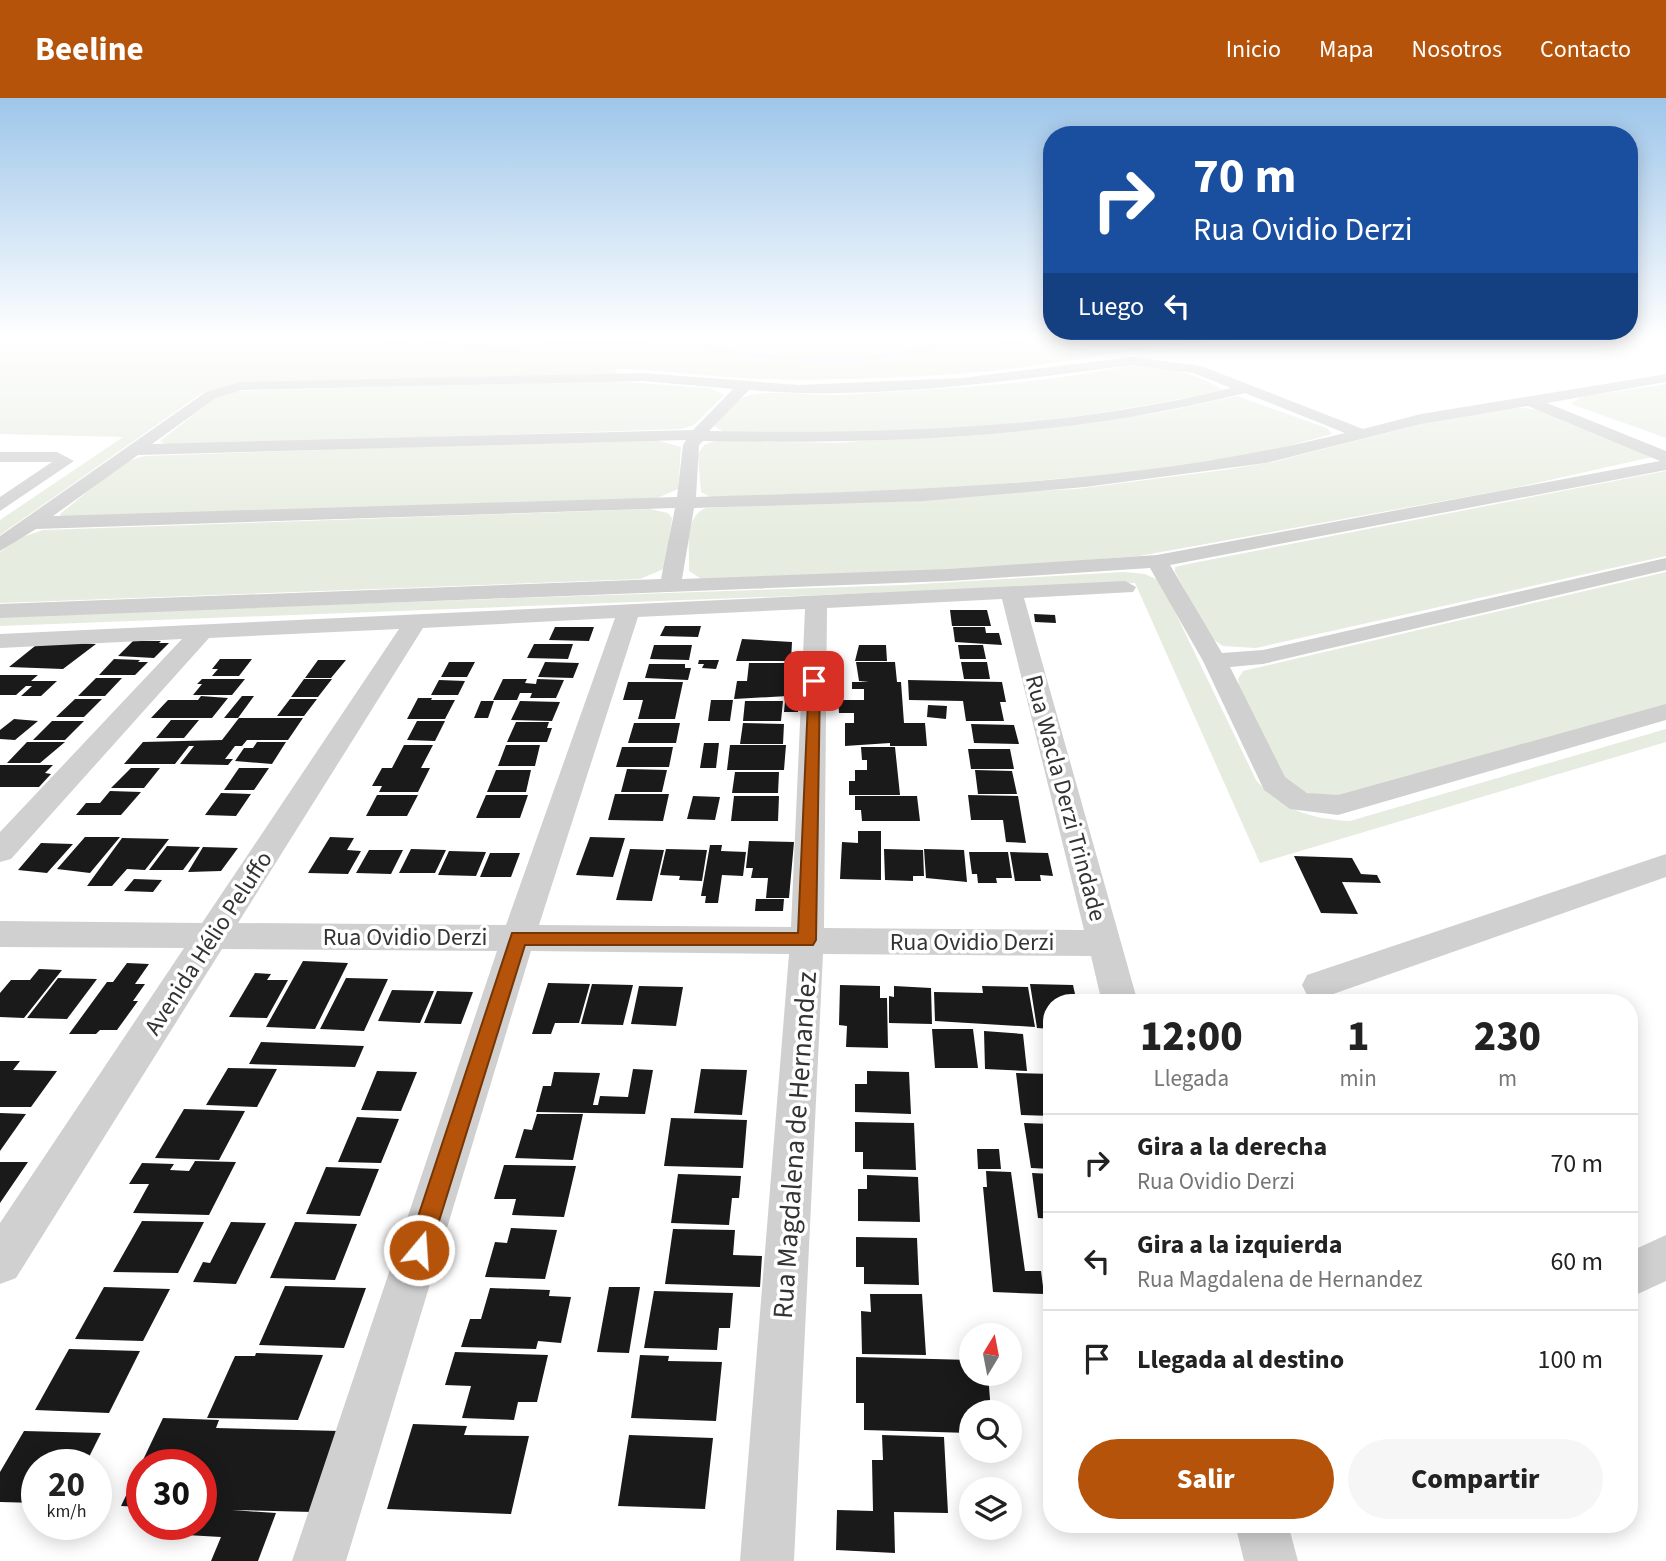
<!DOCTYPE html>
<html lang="es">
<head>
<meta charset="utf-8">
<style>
	:root { --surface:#fff; --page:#f6f6f6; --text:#222; --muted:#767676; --line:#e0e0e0; --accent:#b45309 }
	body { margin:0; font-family:"Source Sans 3",sans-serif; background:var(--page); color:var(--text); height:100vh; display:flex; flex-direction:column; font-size:26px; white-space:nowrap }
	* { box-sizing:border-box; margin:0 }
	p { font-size:23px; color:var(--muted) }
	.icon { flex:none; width:38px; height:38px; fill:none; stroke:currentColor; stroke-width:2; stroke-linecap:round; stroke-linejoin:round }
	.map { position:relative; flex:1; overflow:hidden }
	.details { position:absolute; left:1043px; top:896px; width:595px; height:539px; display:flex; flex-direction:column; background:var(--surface); border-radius:28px; box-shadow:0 4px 18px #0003 }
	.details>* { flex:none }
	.guide { position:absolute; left:1043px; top:28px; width:595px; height:214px; border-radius:28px; box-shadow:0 4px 18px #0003; background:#1a4fa0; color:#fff; overflow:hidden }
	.needle { width:46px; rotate:10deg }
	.fabs { position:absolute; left:959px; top:1225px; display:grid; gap:14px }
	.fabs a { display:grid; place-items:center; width:63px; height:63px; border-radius:50%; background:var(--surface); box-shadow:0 4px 18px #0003; font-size:35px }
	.speed { position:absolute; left:21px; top:1351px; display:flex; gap:14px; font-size:35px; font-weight:700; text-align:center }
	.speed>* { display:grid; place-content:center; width:91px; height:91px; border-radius:50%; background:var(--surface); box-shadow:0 4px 18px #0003; line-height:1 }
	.speed small { font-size:18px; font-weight:400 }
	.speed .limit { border:10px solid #d22; background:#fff; color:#111 }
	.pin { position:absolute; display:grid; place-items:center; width:60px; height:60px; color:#fff; margin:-30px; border-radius:14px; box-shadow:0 4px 10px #0006 }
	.me { position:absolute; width:77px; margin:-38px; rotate:18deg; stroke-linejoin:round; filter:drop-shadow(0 0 5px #0008) }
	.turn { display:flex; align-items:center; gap:24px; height:147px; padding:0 35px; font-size:32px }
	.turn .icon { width:91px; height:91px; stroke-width:2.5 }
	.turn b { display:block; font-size:49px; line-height:60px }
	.then { display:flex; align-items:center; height:66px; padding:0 35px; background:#0003; gap:14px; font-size:26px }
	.eta { display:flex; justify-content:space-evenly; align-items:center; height:119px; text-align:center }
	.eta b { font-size:42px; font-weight:800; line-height:49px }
	.cta { display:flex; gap:14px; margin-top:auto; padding:14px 35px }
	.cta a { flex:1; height:80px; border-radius:42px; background:var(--accent); color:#fff; font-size:28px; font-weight:800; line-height:80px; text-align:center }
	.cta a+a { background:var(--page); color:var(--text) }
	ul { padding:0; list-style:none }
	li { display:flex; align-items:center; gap:21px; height:98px; padding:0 35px; border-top:2px solid var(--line) }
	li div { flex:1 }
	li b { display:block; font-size:26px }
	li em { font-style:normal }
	header { display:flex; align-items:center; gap:42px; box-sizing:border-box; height:98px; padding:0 35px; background:var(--accent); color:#fff }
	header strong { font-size:33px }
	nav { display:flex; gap:38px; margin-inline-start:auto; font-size:24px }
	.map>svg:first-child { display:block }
</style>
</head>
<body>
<header>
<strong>Beeline</strong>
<nav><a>Inicio</a><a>Mapa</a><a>Nosotros</a><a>Contacto</a></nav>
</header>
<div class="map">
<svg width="1666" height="1463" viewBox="0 0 1666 1463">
	<rect width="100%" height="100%" fill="#fff"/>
	<path fill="#e6ecdf" d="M0 238H1625C1496 244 1367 237 1238 242 1148 245 1060 268 970 275 900 280 829 283 759 281 711 279 664 272 616 271L615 276 241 285 202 295 0 437V422L123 339 0 336Z
		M1132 267C1164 269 1196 274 1223 292 1060 328 891 341 724 334L714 328C723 319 732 303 744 299 769 290 812 298 840 297 938 291 1036 287 1132 267Z
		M611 283 710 290 724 297 694 327 681 331 180 347H166L160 343 217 299 235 293Z
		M1666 286V340L1571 306 1581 299Z
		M1237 298 1327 330 1332 336 1263 355 1123 375 943 391 710 399 701 394 698 356 704 347 715 343 836 345 1048 329 1159 315Z
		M1514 309 1539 312 1652 359 1509 391 1139 458 971 471 703 482 689 473C690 452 683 419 706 410L1076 391 1224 372 1273 364 1429 324Z
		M652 341 681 349 678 391 655 401 62 419 60 416 124 364 145 358Z
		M1666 373V458L1256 550 1223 548 1211 540 1175 474V469L1193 465Z
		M650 411 668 415 672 420 666 470 640 481 0 505V454L19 440 43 432Z
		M1124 474 1145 476 1160 483 1256 682C1281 712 1312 721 1350 723L1666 631V644L1260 765 1135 485 0 528V518L903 487Z
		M1666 474V609L1352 698C1326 697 1300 700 1282 679L1240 592 1238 581 1243 573Z"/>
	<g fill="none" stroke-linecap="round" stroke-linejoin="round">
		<path stroke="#cfe2ee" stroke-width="4.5" d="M347 238 390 243 422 241 459 249 506 252 561 244 692 247 752 257 821 262H853L950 248 1021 245 1038 238"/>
	</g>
	<path fill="#1a1a1a" d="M950 512H987L991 528H952Z
		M1034 516 1055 517 1056 525 1035 524Z
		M665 528H701L698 539 660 538Z
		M555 529H594L589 543 549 542Z
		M953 529H985L986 535H999L1002 547 955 544Z
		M742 541 792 544 791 563H736Z
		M133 543H161L159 545H169L154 560 118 558Z
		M40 544 96 546 63 571 9 569Z
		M534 546H573L568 561 527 560Z
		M654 547H692L689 562 650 561Z
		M859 547H886L887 563H855Z
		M958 547H983L986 561H960Z
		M114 561 140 562 138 564H148L135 577H99Z
		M220 561H252L239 578H212L218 571H212Z
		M318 562H346L331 580H305Z
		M699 562H719L716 571 702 570 704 566H698Z
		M449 564H475L467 579H441Z
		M545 564 579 565 573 580 538 579Z
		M856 564H895L897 584H901L904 625H925L927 648H890V645L845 648V625H854V615H839L838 602H864V591H852V584H869L859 583Z
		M961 564H987L990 581H964Z
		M749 565H786V573H791L788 598 734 601 737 583H747Z
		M649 566H685V570H691L688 582 645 580Z
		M0 577H38L31 583H57L41 598H21L32 588H26L16 597H0Z
		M96 580H122L105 598H78Z
		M202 581H245L232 597H193L202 586H197Z
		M304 581H332L318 599H291Z
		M503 581H527L525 585 536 586 537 581 564 582 556 600H530L532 595H520L517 602H493Z
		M439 582 465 583 458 597H431Z
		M908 582 1002 584 1006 604H1000L1004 623H966L963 603 909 602Z
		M628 584H683L675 621H638L643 602H623Z
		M201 598 228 600 212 620H151L168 602H198Z
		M242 598H254L238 620H224Z
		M418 600H432L431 602H455L445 621H407Z
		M75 601H102L84 619H56Z
		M290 601H317L304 618H277Z
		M711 602H733L730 623H708Z
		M481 603H494L488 620H474Z
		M520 603 560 604 552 623 511 622Z
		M745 603H783L781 623H743Z
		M785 603H798V614H784Z
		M928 607 947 608 946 621 927 619Z
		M239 620H303L288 642H247L242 648H235L225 661H233L228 667 180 666 194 648H189L175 666H124L143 644 222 642Z
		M14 621 38 623 15 642 0 641V632Z
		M171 622H199L184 640H156Z
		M52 623H84L65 642H33Z
		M417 623H445L435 643 407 642Z
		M516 624H549L547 630H552L547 644H507Z
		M634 625H680L676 645H628Z
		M743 625 784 626 783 646H740Z
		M971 626 1014 627 1019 646 974 645Z
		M27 644H65L40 665H7Z
		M257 644H286L272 666 235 663 244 650H253Z
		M704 645H719L716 670H700Z
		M404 647H433L421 670H430L418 694H379L382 688H372L382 670H392Z
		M506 647H540L535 668H498Z
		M730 647H786L784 672H727Z
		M622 649H673L669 669H616Z
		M861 649H895L900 697H849V683H855V672H867V662H862Z
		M968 651H1010L1014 671H971Z
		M0 667H53L45 675 51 676 39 689H0Z
		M131 670H160L144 690H111Z
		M239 670H269L254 692H224Z
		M627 671 667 672 662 694H621Z
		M496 672H531L526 694H487Z
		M975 672 1012 673 1017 696H978Z
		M735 674H779L778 695H732Z
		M110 693 141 694 121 717H76L86 705H100Z
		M221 695 251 696 236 718 205 717Z
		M615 696H669L663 723 608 722Z
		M377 697H418L407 718H366Z
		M486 697H528L520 720H476Z
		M968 697 1018 698 1026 745 1006 744 1003 722H971Z
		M693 698 720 699 715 722 687 721Z
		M734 698H779L778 723H731Z
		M855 698H917L920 723H862L861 712H855Z
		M858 733H881V782L840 781 842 744 858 745Z
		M85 739H120L90 775 57 771Z
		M330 739 354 740 347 752 361 753 348 776 308 775Z
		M590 739 625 740 613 779 576 777Z
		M122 740 169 741 145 772 127 771 112 788H87Z
		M749 743 794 744 789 800H766L768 780H751L753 770H746Z
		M41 745 73 746 47 775 18 772Z
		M710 747H722L721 753 746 754 743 778 722 777 718 805H705L706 798H701Z
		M167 748 200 749 183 772H149Z
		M203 749 238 750 221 773 188 774Z
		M411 751 446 752 435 775H399Z
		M630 751 664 752 652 803 616 802Z
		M666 751 707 752 702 783 679 782 680 778 660 777Z
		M884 751 923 752 924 778H913V783L885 782Z
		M924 751 964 752 967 784 926 780Z
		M369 752H403L391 776 356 775Z
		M449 753 486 754 476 778 438 777Z
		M969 754H1008L1012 780H996L997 785H978L977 776H972Z
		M1010 754 1048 755 1053 778 1040 777 1041 783H1015Z
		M490 755H520L511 779H480Z
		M1294 758 1352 760 1361 776 1377 777 1381 785 1342 784 1358 816 1321 815Z
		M134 781 162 782 153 794 124 793Z
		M756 801H784L783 813H755Z
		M303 863 348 865 315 931 266 929Z
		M127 865 149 866 135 886H145L133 903H138L117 932H100L96 936H69L107 884H113Z
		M39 871 62 872 24 920 0 919V895L11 882H30Z
		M255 875 271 876 267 882H288L267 920 229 919Z
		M58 880 97 881 67 921 27 920Z
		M346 880 388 881 364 933 320 931Z
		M548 885 590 886 579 925H555L551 936H532Z
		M592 886 633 887 623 927 581 926Z
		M1030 886 1073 887 1077 905H1052V931L1037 930Z
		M840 887 880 888V900H887L888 950 846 949 847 928 839 927Z
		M639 888 683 889 676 928 631 926Z
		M894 888 931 890 932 926 889 925V898L894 899Z
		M982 888 1028 889 1035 929 935 923 934 894 983 895Z
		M392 892 434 893 420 925 378 923Z
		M437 893 473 894 461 926 424 925Z
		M932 931H973L978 970H935Z
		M984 933 1023 936 1027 973 985 971Z
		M261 944 311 946 364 948 355 969 249 966Z
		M0 963H20L13 972 57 973 31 1009H0Z
		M228 970 277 971 257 1009 206 1007Z
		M633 971 653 972 645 1016 536 1014 543 988H551L554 974 600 975 593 1007H598L600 998 628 999Z
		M701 971 747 972 742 1017 694 1015Z
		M377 973 417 974 401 1013 361 1012Z
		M867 973 909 974 911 1016 855 1014V986H867Z
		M1016 975 1052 976V1018L1021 1017Z
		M184 1011 245 1013 219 1062 155 1060Z
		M0 1015 26 1016 0 1053Z
		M537 1016H583L573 1062 515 1060 524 1031 532 1032Z
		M357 1019 399 1021 381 1065 338 1064Z
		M671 1020 747 1022 743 1070 664 1068Z
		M855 1024 914 1025 916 1072 863 1071V1054H855Z
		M1024 1025 1052 1026V1071L1031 1070Z
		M977 1051H999L1001 1071H978Z
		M195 1063 236 1064 209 1117 133 1115 149 1086H129L142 1065 174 1066 170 1072 189 1073Z
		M0 1064H28L0 1105Z
		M504 1067 576 1068 564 1119 512 1117 516 1101H494Z
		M326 1069 379 1071 360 1118 306 1116Z
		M986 1073 1011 1074 1025 1173H1041L1044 1196 993 1194 983 1089H987Z
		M1032 1075 1052 1076V1121L1038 1120Z
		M678 1076 741 1078 739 1100H732L729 1127 671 1125Z
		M867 1077 918 1079 920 1124 858 1123V1091H867Z
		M142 1123 204 1124 178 1175 113 1174Z
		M231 1124 266 1125 236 1186 193 1184 203 1164 210 1165Z
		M295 1124 357 1126 335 1182 270 1180Z
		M511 1130 557 1132 545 1181 485 1179 495 1144 507 1145Z
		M673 1131 735 1132 733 1157 762 1158 760 1189 665 1186Z
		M1045 1132H1052V1165H1050Z
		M856 1139 917 1140 919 1187 864 1186V1169H856Z
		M285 1188 366 1190 344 1250 259 1247Z
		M104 1189 170 1191 143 1243 75 1241Z
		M609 1189H640L629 1255 597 1254Z
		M490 1190 550 1192 549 1198 571 1199 561 1245 538 1243 536 1251 461 1249 470 1221H481Z
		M654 1193 733 1195 730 1230H719L717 1252 644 1250Z
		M870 1196H922L926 1257 862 1256 861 1213 871 1214Z
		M69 1251 140 1253 109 1315 35 1312Z
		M455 1254 548 1257 537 1304H518L514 1322 462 1320 471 1288 445 1287Z
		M256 1255 323 1257 298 1322 207 1320 235 1258H255Z
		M640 1257 669 1258 668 1263 722 1264 716 1323 631 1320Z
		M856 1259 971 1262V1276H988L991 1314H971V1335L864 1332V1305H856Z
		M163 1320 219 1322 216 1330 341 1333 313 1414 232 1412 276 1415 258 1463H211L221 1439 151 1435 155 1426H201V1367H142V1409L121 1408Z
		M413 1326 467 1328 464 1337 529 1338 511 1416 387 1411Z
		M24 1333 101 1335 85 1367H37V1405L0 1404V1374Z
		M629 1337 713 1340 705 1411 618 1408Z
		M882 1337 944 1339 948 1415 894 1414 895 1455 836 1452 837 1412 873 1413 872 1362H883Z"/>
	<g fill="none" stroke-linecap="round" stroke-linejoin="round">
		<path fill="#d0d0d0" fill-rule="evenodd" d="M1133 259 1201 268 1363 331 1421 316 1666 276V284L1547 305 1666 353V372L1170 467 1222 555 1263 552 1666 460V472L1263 566 1230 569 1285 679 1307 695 1338 697 1666 606V622L1338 717 1290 711 1264 692 1203 563 1150 470 949 483 0 520V506L661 481 675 410 36 431 0 453V438L206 294 241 284 643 275 799 287 962 280ZM1133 267 1193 275 1231 290C1062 332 883 336 709 333L749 292C877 303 1006 283 1133 267ZM643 283 733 291 693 332 152 346 216 300 242 292ZM1245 295 1345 335C1133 388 913 392 696 399L699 347 703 343C884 346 1068 340 1245 295ZM1528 308 1660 363 1157 457 949 471 682 481 694 410 924 403 1085 389 1266 365 1421 326ZM686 342 683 347 677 399 53 418 138 357Z
			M0 354H57L74 363 0 413V399L52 364H0Z
			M1125 483 1136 489 1133 494 1024 500 1138 905H1102L1091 858 823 856 794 1463H740L789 856 531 853 346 1463H292L497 853 222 851 16 1180 0 1186V1125L184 850 0 849V823L202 825 399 531 209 540 11 761 0 764V734L182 541 0 550V536ZM1002 501 1084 832 824 830 827 510ZM805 511 791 829 539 827 638 519ZM615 520 506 827 238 825 423 530Z
			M1666 756V779L1319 901 1307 897 1302 887 1307 877Z
			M1666 1137V1183L1629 1200V1154Z
			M1235 1426H1288L1298 1463H1244Z"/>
	</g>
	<linearGradient id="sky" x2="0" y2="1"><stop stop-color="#9ec6ea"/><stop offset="0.54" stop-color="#fff"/><stop offset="1" stop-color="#fff" stop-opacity="0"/></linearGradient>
	<rect width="1666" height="443" fill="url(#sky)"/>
	<path fill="#b45309" stroke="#753606" stroke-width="2" d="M809 580 820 583 816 842 813 847H525L430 1152 427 1160 419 1163 410 1160 407 1152 512 835H798Z"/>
	<g text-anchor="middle" stroke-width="7" stroke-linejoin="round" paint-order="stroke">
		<g font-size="24" fill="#333" stroke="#fff">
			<text transform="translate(1066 700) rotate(75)" y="8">Rua Wacla Derzi Trindade</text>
			<text x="405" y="847">Rua Ovidio Derzi</text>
			<text x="972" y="852">Rua Ovidio Derzi</text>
			<text transform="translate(208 845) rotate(-57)" y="8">Avenida Hélio Peluffo</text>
		</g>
		<g font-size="28" fill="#333" stroke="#fff">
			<text transform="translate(794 1047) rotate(-86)" y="10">Rua Magdalena de Hernandez</text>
		</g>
	</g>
</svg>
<div class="fabs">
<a><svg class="needle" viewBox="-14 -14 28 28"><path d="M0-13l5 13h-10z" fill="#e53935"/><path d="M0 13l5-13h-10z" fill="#767676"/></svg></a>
<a><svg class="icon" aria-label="search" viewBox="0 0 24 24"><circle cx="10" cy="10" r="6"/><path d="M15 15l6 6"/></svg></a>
<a><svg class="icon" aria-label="layers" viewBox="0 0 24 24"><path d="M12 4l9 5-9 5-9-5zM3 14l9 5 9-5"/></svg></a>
</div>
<div class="speed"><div>20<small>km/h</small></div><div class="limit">30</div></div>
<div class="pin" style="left:814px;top:583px;background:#d93025"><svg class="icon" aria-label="arrive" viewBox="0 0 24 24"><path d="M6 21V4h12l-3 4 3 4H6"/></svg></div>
<svg class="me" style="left:419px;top:1152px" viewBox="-20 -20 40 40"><circle r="17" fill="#b45309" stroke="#fff" stroke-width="3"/><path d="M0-11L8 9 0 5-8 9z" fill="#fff"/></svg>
<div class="guide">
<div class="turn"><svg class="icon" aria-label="right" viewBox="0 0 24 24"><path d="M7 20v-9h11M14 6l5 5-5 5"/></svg><div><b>70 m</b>Rua Ovidio Derzi</div></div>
<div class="then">Luego<svg class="icon" aria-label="left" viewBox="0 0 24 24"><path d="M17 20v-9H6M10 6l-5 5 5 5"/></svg></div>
</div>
<section class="details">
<div class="eta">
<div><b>12:00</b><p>Llegada</p></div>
<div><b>1</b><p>min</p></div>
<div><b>230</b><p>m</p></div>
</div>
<ul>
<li><svg class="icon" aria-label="right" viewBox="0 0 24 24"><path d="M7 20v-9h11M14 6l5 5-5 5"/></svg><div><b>Gira a la derecha</b><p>Rua Ovidio Derzi</p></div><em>70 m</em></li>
<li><svg class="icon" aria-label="left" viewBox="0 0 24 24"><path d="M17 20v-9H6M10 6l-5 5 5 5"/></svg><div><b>Gira a la izquierda</b><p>Rua Magdalena de Hernandez</p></div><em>60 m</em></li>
<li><svg class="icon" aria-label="arrive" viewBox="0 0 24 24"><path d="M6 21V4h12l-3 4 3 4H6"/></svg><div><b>Llegada al destino</b></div><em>100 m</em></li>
</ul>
<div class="cta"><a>Salir</a><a>Compartir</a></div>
</section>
</div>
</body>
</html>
